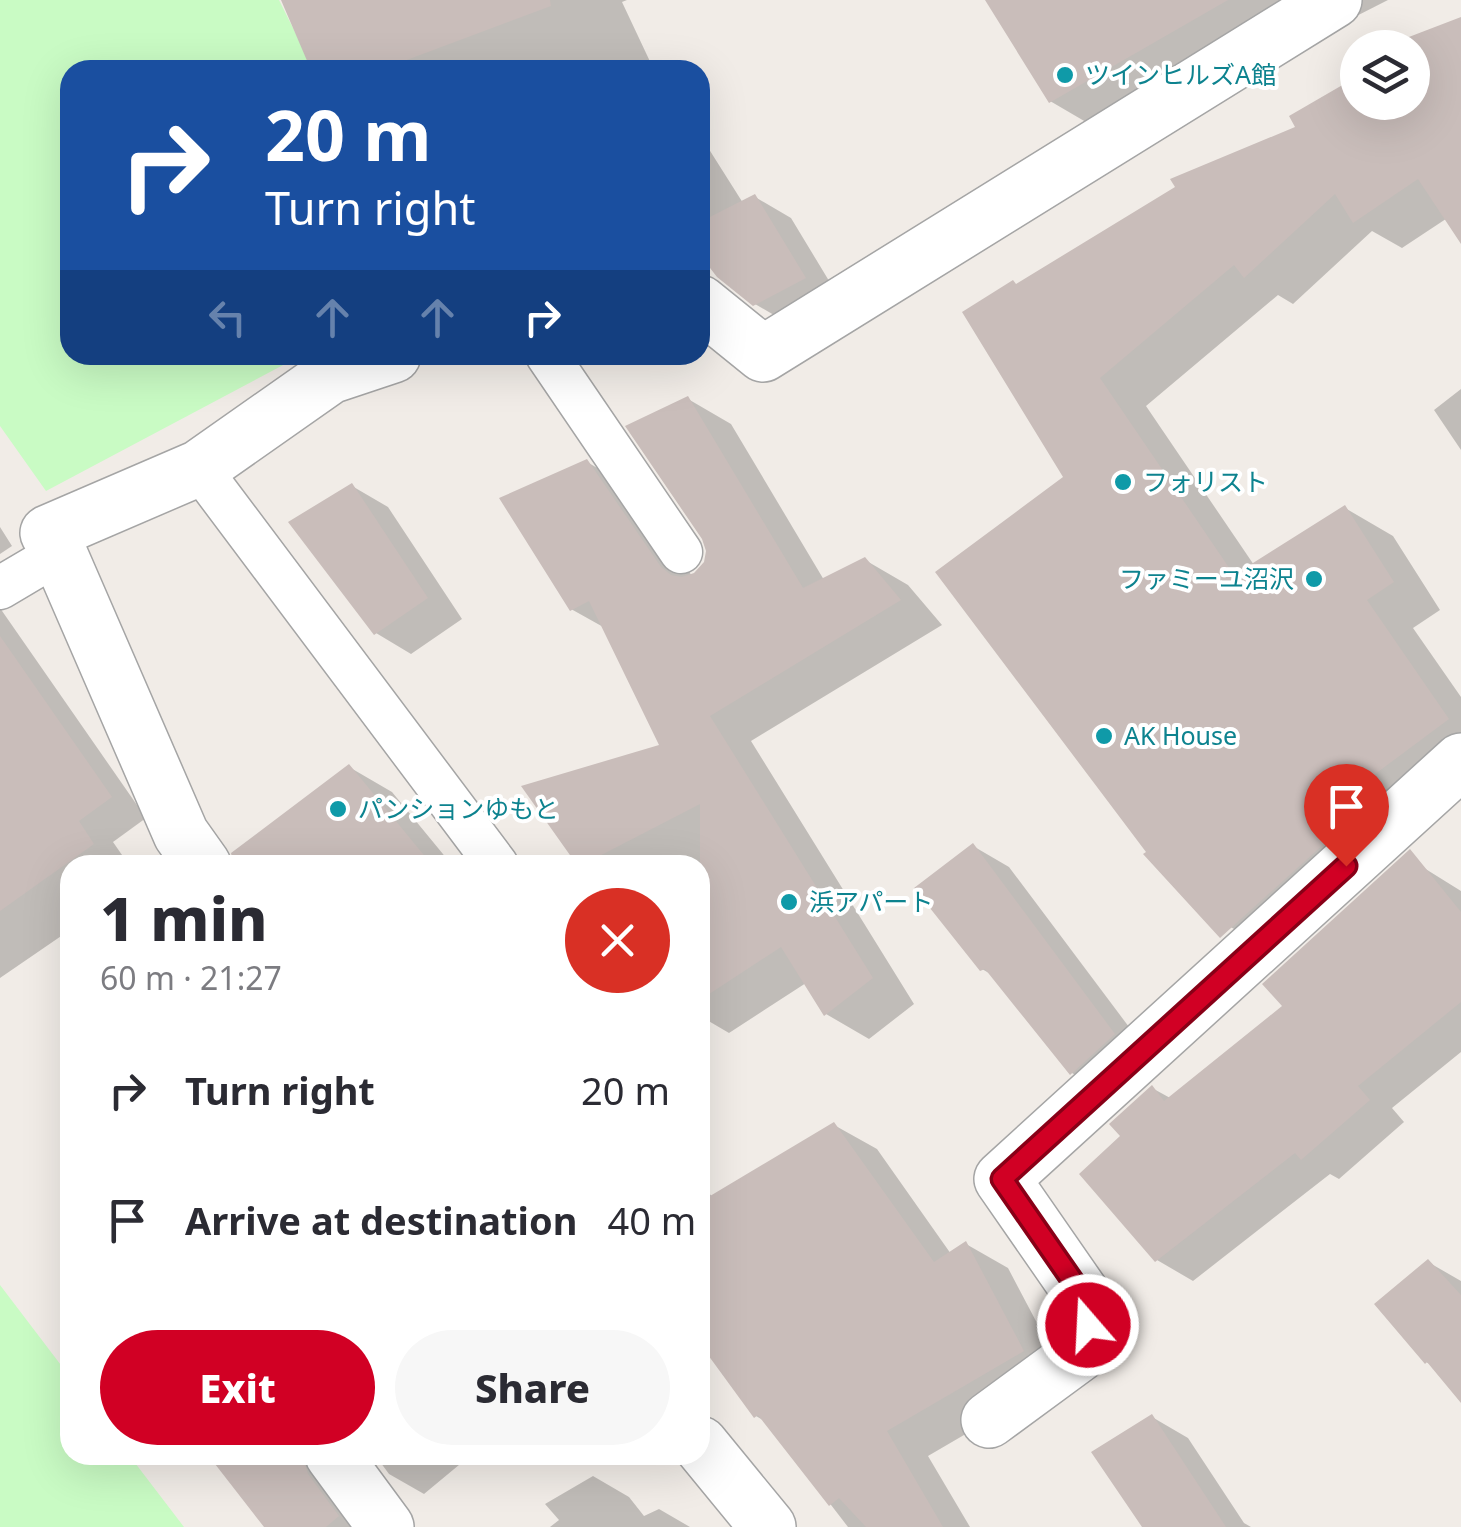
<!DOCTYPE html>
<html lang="en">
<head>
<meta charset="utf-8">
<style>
	:root { --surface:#fff; --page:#f7f7f7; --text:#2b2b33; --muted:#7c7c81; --accent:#d10024 }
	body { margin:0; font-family:"Noto Sans","Noto Sans JP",sans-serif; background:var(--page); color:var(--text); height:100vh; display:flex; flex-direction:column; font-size:38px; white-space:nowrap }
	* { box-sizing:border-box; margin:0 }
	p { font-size:32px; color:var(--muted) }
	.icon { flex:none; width:55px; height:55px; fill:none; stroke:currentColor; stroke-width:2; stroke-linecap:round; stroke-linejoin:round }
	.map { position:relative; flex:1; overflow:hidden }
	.panel { position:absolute; left:60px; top:855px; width:650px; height:610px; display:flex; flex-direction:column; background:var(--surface); border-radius:30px; box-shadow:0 10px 40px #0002 }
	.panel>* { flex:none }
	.guide { position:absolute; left:60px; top:60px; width:650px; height:305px; border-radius:30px; box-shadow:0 10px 40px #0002; background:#1a4fa0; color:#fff; overflow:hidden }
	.fabs { position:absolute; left:1340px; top:30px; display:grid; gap:20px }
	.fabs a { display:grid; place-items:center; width:90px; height:90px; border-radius:50%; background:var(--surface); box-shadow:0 10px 40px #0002; font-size:50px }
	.pin { position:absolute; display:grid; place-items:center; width:85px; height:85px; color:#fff; margin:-102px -42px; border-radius:50% 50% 50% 0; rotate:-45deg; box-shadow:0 0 10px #0007 }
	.pin .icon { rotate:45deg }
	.me { position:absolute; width:110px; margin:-55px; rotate:341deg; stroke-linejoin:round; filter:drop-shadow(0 0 8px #0008) }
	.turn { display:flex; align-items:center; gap:35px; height:210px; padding:0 40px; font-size:45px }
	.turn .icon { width:130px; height:130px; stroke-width:2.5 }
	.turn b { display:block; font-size:70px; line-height:85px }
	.lanes { display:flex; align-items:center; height:95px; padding:0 40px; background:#0003; justify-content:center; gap:50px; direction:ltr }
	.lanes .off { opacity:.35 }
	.round { display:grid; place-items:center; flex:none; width:105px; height:105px; border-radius:52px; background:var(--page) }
	.summary { display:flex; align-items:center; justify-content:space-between; height:170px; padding:0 40px }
	h1 { font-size:60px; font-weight:800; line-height:75px }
	.button { display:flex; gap:20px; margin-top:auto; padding:20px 40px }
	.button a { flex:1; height:115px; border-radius:60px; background:var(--accent); color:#fff; font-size:40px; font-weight:800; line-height:115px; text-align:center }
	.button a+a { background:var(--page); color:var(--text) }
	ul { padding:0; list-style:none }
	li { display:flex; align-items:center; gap:30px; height:130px; padding:0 40px }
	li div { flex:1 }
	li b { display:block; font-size:38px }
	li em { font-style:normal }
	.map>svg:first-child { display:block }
</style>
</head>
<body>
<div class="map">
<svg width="1461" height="1527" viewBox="0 0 1461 1527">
	<rect width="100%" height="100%" fill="#f1ece7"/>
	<path fill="#c9fbc4" d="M0 0H279L314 70H70V355H302L46 491 0 426Z
		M0 1285 70 1377V1455H129L184 1527H0Z"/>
	<path fill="#0003" d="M308 0H627L622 2 654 70H313Z
		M988 0H1388L1115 139 1050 101Z
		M1461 32V209L1402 248 1372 231 1293 304 1278 295 1146 406 1254 565 1345 508 1393 536 1440 610 1413 628 1461 697V772L1243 934 1195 907 1066 478 1018 286 1358 102H1412Z
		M700 135 743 203 755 197 791 218 840 299 791 325 755 304 700 251Z
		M1461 389V450L1434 410Z
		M688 399 731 424 824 580 865 560 908 585 942 625 751 741 914 1004 869 1039 826 1014 806 983 729 1033 700 1016V865H580L663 747 605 628 571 609 587 462 630 487 692 576 706 563 708 551Z
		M352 486 388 507 462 619 411 654 376 633Z
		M0 527 12 546 0 554Z
		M0 608 146 818 113 842 129 865H70V930L0 978Z
		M349 767 392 792 452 865H240Z
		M973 846 1009 867 1150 1055 1107 1094 1072 1073 994 976 982 969Z
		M1424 868 1461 891V1052L1392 1108 1404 1122 1339 1179 1330 1174 1193 1281 1157 1260 1123 1137 1152 1088 1172 1099 1286 1006Z
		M834 1125 877 1149 951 1254 966 1244 1008 1268 1065 1376 928 1456 970 1527H848L768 1423 756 1416 700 1340V1180L712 1197Z
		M1428 1262 1461 1281V1400L1434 1366 1426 1362Z
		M1152 1417 1188 1438 1244 1523 1251 1527H1145Z
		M211 1455H347L366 1527H267Z
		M375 1455H471L424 1494 389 1474Z
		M593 1476 629 1497 644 1516 659 1509 690 1527H550L559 1520 545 1504Z"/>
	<path fill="#c9bdba" d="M281 0H550L551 6 380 70H311Z
		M985 0H1228L1049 103Z
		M1461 17V244L1418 179 1353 223 1335 194 1244 278 1234 265 1100 378 1234 575 1345 505 1394 582 1367 600 1449 719 1359 786 1371 801 1220 938 1143 854 1146 852 935 572 1063 477 962 312 1013 280 1016 284 1175 187 1170 179 1295 127 1289 116 1358 76V102H1412V48H1390L1388 45Z
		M755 194 806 278 753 306 717 277 700 255V222Z
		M688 396 803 588 865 557 901 600 710 716 873 978 824 1016 781 947 700 1000V804L582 865H577L521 786 659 745 589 601 570 611 499 498 587 459 661 567 671 575 682 577 694 573 704 562 706 551 702 539 625 426Z
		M352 483 428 598 374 635 288 522Z
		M0 636 112 797 79 821 94 844 0 911Z
		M349 764 432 865H234L231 853Z
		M973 843 1115 1034 1070 1075 985 969 980 971 914 888Z
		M1410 849 1461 912V1002L1358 1086 1370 1100 1301 1160 1295 1153 1155 1262 1079 1174 1120 1136 1109 1124 1152 1085 1164 1101 1282 1006 1262 984Z
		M834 1122 934 1262 966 1241 1024 1351 887 1431 943 1527H866L839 1498 829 1506 758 1415 754 1418 700 1344V1202Z
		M1428 1259 1461 1295V1403L1427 1362 1425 1364 1374 1304Z
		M1152 1414 1226 1527H1142L1091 1452Z
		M208 1455H302L308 1474 339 1516 326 1527H264Z"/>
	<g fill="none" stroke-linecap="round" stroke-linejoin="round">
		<g stroke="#a5a5a5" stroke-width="45">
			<path id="service" d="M547 355 681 552
				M199 468 497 865
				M0 588 59 553"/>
		</g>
		<g stroke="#a5a5a5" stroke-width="58">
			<path id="minor" d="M700 303 763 354 1334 0
				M203 865 181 834 59 553 48 533 199 468 330 376 393 355
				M989 1420 1087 1348 1088 1303 1002 1179 1461 761
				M700 1444 768 1527
				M333 1455 386 1527"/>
		</g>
		<use href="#service" stroke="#fff" stroke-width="42"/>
		<use href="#minor" stroke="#fff" stroke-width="55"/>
	</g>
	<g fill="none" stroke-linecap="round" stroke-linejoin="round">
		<g stroke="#880017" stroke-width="25">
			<path id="route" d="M1088 1325V1303L1002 1179 1346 866"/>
		</g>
		<use href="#route" stroke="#d10024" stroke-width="18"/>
	</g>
	<g fill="#0f9aa8" stroke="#fff" stroke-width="4">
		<circle cx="1065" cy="75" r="10"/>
		<circle cx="1123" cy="482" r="10"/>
		<circle cx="1314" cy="579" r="10"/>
		<circle cx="1104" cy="736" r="10"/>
		<circle cx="338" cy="809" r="10"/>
		<circle cx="789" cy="902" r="10"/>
	</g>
	<g text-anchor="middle" stroke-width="8" stroke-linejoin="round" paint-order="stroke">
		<g font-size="25" fill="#0d838f" stroke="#fff" text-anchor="start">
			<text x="1085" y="84">ツインヒルズA館</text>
			<text x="1143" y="491">フォリスト</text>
			<text x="1294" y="588" text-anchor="end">ファミーユ沼沢</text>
			<text x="1124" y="745">AK House</text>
			<text x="358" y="818">パンションゆもと</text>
			<text x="809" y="911">浜アパート</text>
		</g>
	</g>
</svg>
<div class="fabs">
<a><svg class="icon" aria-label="layers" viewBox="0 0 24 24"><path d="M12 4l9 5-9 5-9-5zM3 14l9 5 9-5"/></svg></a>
</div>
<div class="pin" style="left:1346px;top:866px;background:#d93025"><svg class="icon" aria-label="arrive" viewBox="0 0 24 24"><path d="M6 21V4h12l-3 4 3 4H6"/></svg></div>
<svg class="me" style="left:1088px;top:1325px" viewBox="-20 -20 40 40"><circle r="17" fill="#d10024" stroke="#fff" stroke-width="3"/><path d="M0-11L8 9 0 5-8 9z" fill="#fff"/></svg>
<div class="guide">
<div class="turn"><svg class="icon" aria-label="right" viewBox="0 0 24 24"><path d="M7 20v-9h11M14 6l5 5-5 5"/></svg><div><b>20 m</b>Turn right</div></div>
<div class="lanes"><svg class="icon off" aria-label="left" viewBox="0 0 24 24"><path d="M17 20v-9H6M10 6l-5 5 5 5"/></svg><svg class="icon off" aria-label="ahead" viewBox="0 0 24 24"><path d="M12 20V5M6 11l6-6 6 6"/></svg><svg class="icon off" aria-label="ahead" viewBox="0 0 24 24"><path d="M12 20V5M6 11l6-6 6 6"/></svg><svg class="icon" aria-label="right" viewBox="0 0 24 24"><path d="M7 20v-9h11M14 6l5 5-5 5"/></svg></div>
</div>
<section class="panel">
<div class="summary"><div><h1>1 min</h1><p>60 m · 21:27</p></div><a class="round" style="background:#d93025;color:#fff"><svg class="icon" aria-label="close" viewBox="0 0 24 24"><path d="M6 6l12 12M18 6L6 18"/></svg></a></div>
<ul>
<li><svg class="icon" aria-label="right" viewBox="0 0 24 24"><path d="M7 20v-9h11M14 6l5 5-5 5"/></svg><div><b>Turn right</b></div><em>20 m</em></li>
<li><svg class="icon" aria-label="arrive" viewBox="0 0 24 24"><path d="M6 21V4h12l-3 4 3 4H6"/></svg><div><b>Arrive at destination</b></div><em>40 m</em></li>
</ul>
<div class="button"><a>Exit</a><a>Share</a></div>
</section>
</div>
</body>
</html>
